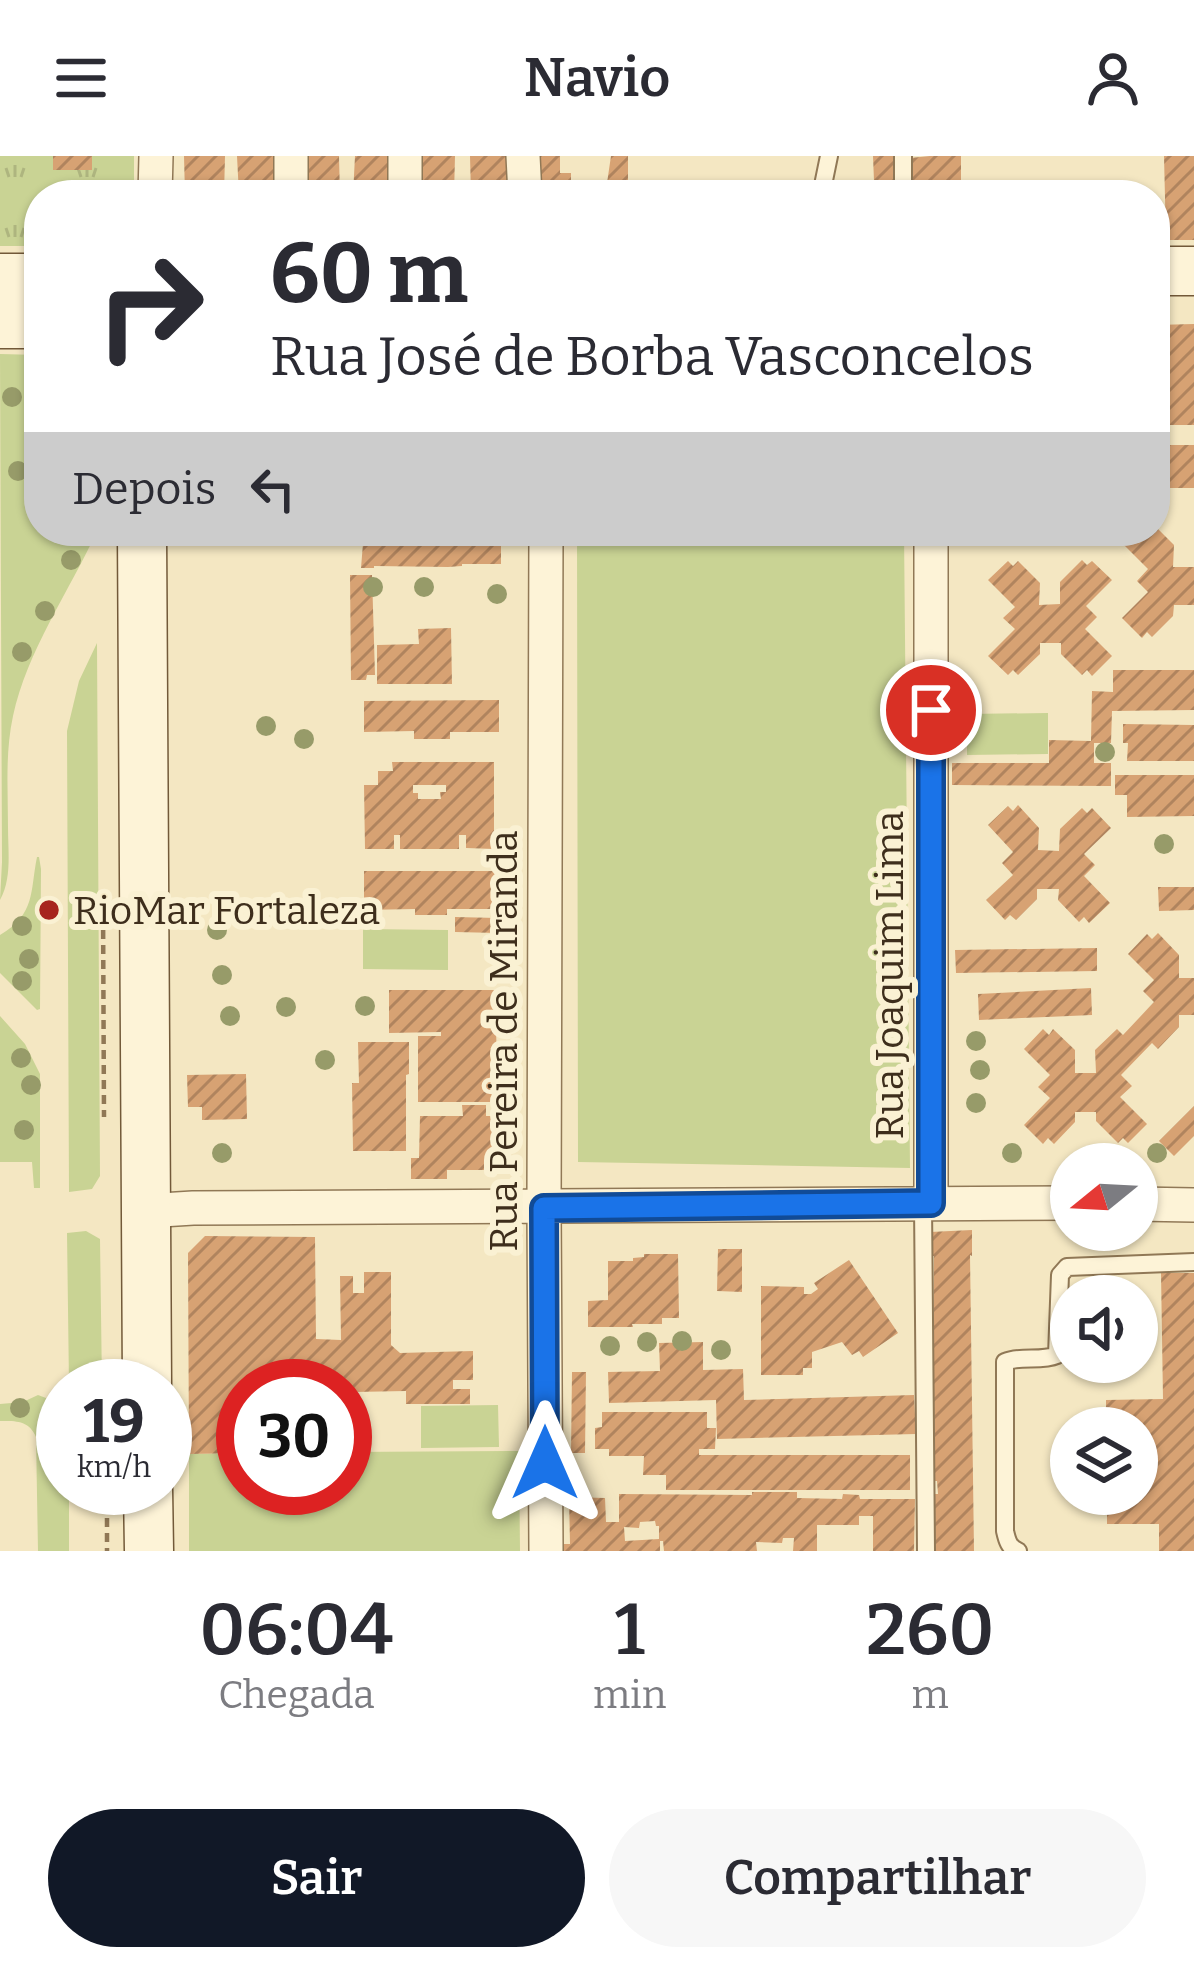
<!DOCTYPE html>
<html lang="pt">
<head>
<meta charset="utf-8">
<style>
	:root { --surface:#fff; --page:#f7f7f7; --text:#2b2b33; --muted:#7c7c81; --accent:#111827 }
	body { margin:0; font-family:Bitter,serif; background:var(--page); color:var(--text); height:100vh; display:flex; flex-direction:column; font-size:45px; white-space:nowrap }
	* { box-sizing:border-box; margin:0 }
	p { font-size:39px; color:var(--muted) }
	.icon { flex:none; width:66px; height:66px; fill:none; stroke:currentColor; stroke-width:2; stroke-linecap:round; stroke-linejoin:round }
	.map { position:relative; height:1395px; overflow:hidden }
	.drawer { display:flex; flex-direction:column; background:var(--surface); flex:1 }
	.drawer>* { flex:none }
	.hud { position:absolute; left:24px; top:24px; width:1146px; height:366px; border-radius:48px; box-shadow:0 3px 9px #0004; background:#fff; color:var(--text); overflow:hidden }
	.needle { width:78px; rotate:252deg }
	.tools { position:absolute; left:1050px; top:987px; display:grid; gap:24px }
	.tools a { display:grid; place-items:center; width:108px; height:108px; border-radius:50%; background:var(--surface); box-shadow:0 3px 9px #0004; font-size:60px }
	.speed { position:absolute; left:36px; top:1203px; display:flex; gap:24px; font-size:60px; font-weight:700; text-align:center }
	.speed>* { display:grid; place-content:center; width:156px; height:156px; border-radius:50%; background:var(--surface); box-shadow:0 3px 9px #0004; line-height:1 }
	.speed small { font-size:30px; font-weight:400 }
	.speed .limit { border:18px solid #d22; background:#fff; color:#111 }
	.pin { position:absolute; display:grid; place-items:center; width:102px; height:102px; color:#fff; margin:-51px; border:6px solid #fff; border-radius:50%; box-shadow:0 3px 12px #0007 }
	.me { position:absolute; width:132px; margin:-66px; rotate:0deg; stroke-linejoin:round; filter:drop-shadow(0 0 9px #0008) }
	.turn { display:flex; align-items:center; gap:42px; height:252px; padding:0 48px; font-size:54px }
	.turn .icon { width:156px; height:156px; stroke-width:2.5 }
	.turn b { display:block; font-size:84px; line-height:102px }
	.then { display:flex; align-items:center; height:114px; padding:0 48px; background:#0003; gap:24px; font-size:45px }
	.eta { display:flex; justify-content:space-evenly; align-items:center; height:204px; text-align:center }
	.eta b { font-size:72px; font-weight:600; line-height:84px }
	.primary-button { display:flex; gap:24px; margin-top:auto; padding:24px 48px }
	.primary-button a { flex:1; height:138px; border-radius:72px; background:var(--accent); color:#fff; font-size:48px; font-weight:600; line-height:138px; text-align:center }
	.primary-button a+a { background:var(--page); color:var(--text) }
	header { display:flex; justify-content:space-between; align-items:center; height:156px; padding:0 48px; background:var(--surface); font-size:54px; font-weight:600 }
	.map>svg:first-child { display:block }
</style>
</head>
<body>
<header><svg class="icon" aria-label="menu" viewBox="0 0 24 24"><path d="M4 6h16M4 12h16M4 18h16"/></svg>Navio<svg class="icon" aria-label="person" viewBox="0 0 24 24"><circle cx="12" cy="8" r="4"/><path d="M4 21q1-7 8-7t8 7"/></svg></header>
<div class="map">
<svg width="1194" height="1395" viewBox="0 0 1194 1395">
	<defs>
		<pattern id="park-tufts" width="24" height="20" patternUnits="userSpaceOnUse" patternTransform="scale(3)"><rect width="24" height="20" fill="#c9d394"/><path d="M3 7l-1-3M5 7V3M7 7l1-3M15 17l-1-3M17 17v-4M19 17l1-3" fill="none" stroke="#aeb57f"/></pattern>
		<pattern id="building-hatch" width="6" height="6" patternUnits="userSpaceOnUse" patternTransform="scale(3)"><rect width="6" height="6" fill="#d7a273"/><path d="M-1 1l2-2M0 6l6-6M5 7l2-2" fill="none" stroke="#b0845e"/></pattern>
	</defs>
	<rect width="100%" height="100%" fill="#f4e7c2"/>
	<path fill="#c9d394" d="M0 198 39 199V375H97C69 436 27 495 13 560 5 597 8 634 8 671 8 696 12 722 0 744L2 706Z
		M577 375H904L910 1012 578 1006Z
		M97 487 100 1020 92 1033 69 1036 67 575 79 525Z
		M1048 557V598L967 599V558Z
		M37 701H39L41 713 40 853 37 854 0 817V779C36 758 30 735 37 701Z
		M363 773 448 774V814L363 813Z
		M0 860 25 888 40 918V1032H34L32 1006H0Z
		M86 1075 100 1083 102 1230 69 1228 67 1077Z
		M38 1239 46 1242 63 1304V1332H69V1395H38L36 1281C29 1264 15 1265 0 1265V1248L23 1246Z
		M498 1249 499 1291 421 1292V1250Z
		M519 1295 520 1395H189V1298L243 1297V1332H345V1296Z"/>
	<path fill="url(#park-tufts)" d="M0 0H134V39H39V90H0Z"/>
	<path fill="url(#building-hatch)" fill-rule="evenodd" d="M53 0H92V14H53Z
		M184 0H225L224 39H185Z
		M237 0H278V39H239Z
		M302 0H339L340 39H300Z
		M355 0H392L394 39H353Z
		M414 0H455L454 39H418Z
		M470 0H511L509 39H471Z
		M527 0H560V17H571V39H528Z
		M611 0H628V27H607Z
		M873 0H894V25H874Z
		M930 0H961V27L954 26 953 39H909L910 2Z
		M1164 0H1194V84H1166Z
		M1194 168V269H1155V169Z
		M1155 289H1194V332H1155Z
		M1155 370 1174 389 1173 411H1194V449H1174L1173 460 1152 481 1147 476 1142 482 1122 462 1148 436 1137 425 1148 413 1122 387 1133 375H1155Z
		M364 375H501V408H462V410L448 411 374 410V412H361Z
		M1082 404 1087 409 1092 405 1112 424 1086 450 1097 461 1085 473 1112 500 1092 520 1087 514 1082 519 1061 498V487H1040V498L1018 519 1013 514 1008 519 988 500 1015 473 1003 462 1015 451 988 424 1008 405 1013 410 1018 405 1040 427 1039 449 1060 448V426Z
		M350 419H372L375 519H367L366 524H351Z
		M451 472 452 528H377V489L419 488 418 473Z
		M1113 514H1194V554L1112 555 1111 587H1094V607H1111V630L952 629V607H1049V584L1091 585 1092 535 1113 536Z
		M499 544V576H450V583H414V575L364 576V545Z
		M1123 568 1194 569V605H1127L1128 587H1123Z
		M392 606H494V693L466 692V679H459V693H400V679H394V693H365L364 629H378V615H393ZM413 629H446V636H440L441 643H418V637H413Z
		M1115 619H1194V660L1127 661V639H1115Z
		M1018 649 1039 672 1038 694 1059 695 1060 673 1082 652 1087 657 1092 652 1111 672 1084 698 1095 709 1084 720 1110 747 1089 767 1084 761 1079 766 1058 744 1059 733H1037V743L1016 764 1010 759 1005 764 986 744 1013 719 1002 707 1013 696 988 669 1008 650 1013 655Z
		M364 715H499V753H447V759H415V753L364 754Z
		M1158 731H1194V754L1159 755Z
		M455 761 498 762V777L455 776Z
		M1158 777 1179 799V822H1194V859H1179V871L1158 893 1152 887 1121 919 1132 930 1120 941 1147 968 1128 987 1123 982 1118 987 1096 965V956H1075V966L1054 988 1048 982 1043 988 1024 969 1050 942 1038 931 1050 919 1024 893 1043 873 1049 879 1053 873 1075 894V917H1096L1095 894 1117 873 1123 879 1154 846 1143 835 1154 824 1128 798 1147 778 1152 783Z
		M1097 792V815L956 817 955 794Z
		M1091 832 1092 859 979 864 978 838Z
		M389 834H495L498 946H418V880H441V876L389 877Z
		M358 886H409V918L406 919V995H353L352 927H359Z
		M246 918 247 963 202 964V951H188L187 919Z
		M462 949H486V960H510V1014H447V1023H411V1002H419L420 960H463Z
		M1194 950V980L1174 1000 1159 985Z
		M972 1074V1100L970 1099 974 1395H928L930 1338H938L937 1325H929V1309H935V1296H932L934 1100H930V1076Z
		M205 1080 315 1081 316 1183 341 1184 340 1120H353V1137H364V1116H391V1189L400 1197 473 1195V1224H453V1233H470V1248H406V1235L354 1236V1296H345V1230H243V1297L189 1298 188 1097Z
		M718 1093H742V1136L717 1135Z
		M644 1098H678L679 1162H662V1168H632L633 1171H588V1145L608 1144V1105H633V1102L644 1101Z
		M849 1104 898 1177 863 1201 859 1195 852 1199 842 1186 812 1196V1212H803V1219H761V1130L804 1131V1138H811L818 1133 814 1127Z
		M1161 1117H1194V1395H1159V1368H1107V1338H1137V1272H1106V1244L1163 1243Z
		M703 1186V1214L743 1213 744 1244 914 1239 916 1278 717 1283 716 1244 609 1247 608 1216 660 1215 659 1187Z
		M572 1216H586L585 1297H571Z
		M602 1256H707V1272H716L715 1293H699V1299H910V1334H666V1319H643L644 1300H609V1293H595V1272L602 1271Z
		M752 1336H797V1342L842 1343 843 1338 859 1339 860 1343H915L914 1395H873V1360H859V1369H817V1395H793L794 1382H783L782 1387 756 1386 757 1395H664L663 1385H660V1395H564V1388H570L569 1341 605 1342 606 1366H619V1338L752 1339ZM655 1365 656 1370H659V1383L625 1385 624 1371 639 1372 640 1366Z"/>
	<g fill="none" stroke-linecap="round" stroke-linejoin="round">
		<g stroke="#907856" stroke-width="20">
			<path id="lane" d="M903 0V39
				M821 39 829 0
				M923 1047 926 1395
				M1018 1395C1009 1392 1007 1384 1005 1375V1206C1021 1199 1041 1206 1057 1199L1060 1119 1067 1111 1194 1106"/>
		</g>
		<g stroke="#907856" stroke-width="36">
			<path id="street" d="M405 0V39
				M523 0 525 39
				M155 39 156 0
				M291 39V0
				M931 375V1047
				M1137 1048 1194 1049
				M145 1055 193 1052 1071 1047
				M546 1395 544 1052 546 375"/>
		</g>
		<g stroke="#725939" stroke-width="51">
			<path id="secondary" d="M1155 115H1194
				M0 122H39
				M0 168H39
				M142 375 147 1230
				M148 1332 149 1395"/>
		</g>
		<path stroke="#907856" stroke-width="4.5" stroke-dasharray="9 6" stroke-linecap="butt" d="M103 744 104 961
			M107 1332V1395"/>
		<use href="#lane" stroke="#fdf3d7" stroke-width="16"/>
		<use href="#street" stroke="#fdf3d7" stroke-width="33"/>
		<use href="#secondary" stroke="#fdf3d7" stroke-width="48"/>
	</g>
	<g fill="#979b69">
		<circle cx="12" cy="241" r="10"/>
		<circle cx="18" cy="315" r="10"/>
		<circle cx="71" cy="404" r="10"/>
		<circle cx="373" cy="431" r="10"/>
		<circle cx="424" cy="431" r="10"/>
		<circle cx="497" cy="438" r="10"/>
		<circle cx="45" cy="455" r="10"/>
		<circle cx="22" cy="496" r="10"/>
		<circle cx="266" cy="570" r="10"/>
		<circle cx="304" cy="583" r="10"/>
		<circle cx="1105" cy="596" r="10"/>
		<circle cx="1164" cy="688" r="10"/>
		<circle cx="22" cy="770" r="10"/>
		<circle cx="217" cy="774" r="10"/>
		<circle cx="29" cy="803" r="10"/>
		<circle cx="222" cy="819" r="10"/>
		<circle cx="22" cy="825" r="10"/>
		<circle cx="365" cy="850" r="10"/>
		<circle cx="286" cy="851" r="10"/>
		<circle cx="230" cy="860" r="10"/>
		<circle cx="976" cy="885" r="10"/>
		<circle cx="21" cy="902" r="10"/>
		<circle cx="325" cy="904" r="10"/>
		<circle cx="980" cy="914" r="10"/>
		<circle cx="31" cy="929" r="10"/>
		<circle cx="976" cy="947" r="10"/>
		<circle cx="24" cy="974" r="10"/>
		<circle cx="222" cy="997" r="10"/>
		<circle cx="1012" cy="997" r="10"/>
		<circle cx="1157" cy="997" r="10"/>
		<circle cx="682" cy="1185" r="10"/>
		<circle cx="647" cy="1186" r="10"/>
		<circle cx="610" cy="1190" r="10"/>
		<circle cx="721" cy="1194" r="10"/>
		<circle cx="20" cy="1252" r="10"/>
	</g>
	<g fill="none" stroke-linecap="round" stroke-linejoin="round">
		<g stroke="#114b97" stroke-width="30">
			<path id="route" d="M545 1307 544 1052 931 1047V554"/>
		</g>
		<use href="#route" stroke="#1a73e8" stroke-width="21"/>
	</g>
	<circle fill="#a7241e" stroke="#faf1d3" stroke-width="4.5" cx="49" cy="754" r="12"/>
	<g text-anchor="middle" stroke-width="12" stroke-linejoin="round" paint-order="stroke">
		<g font-size="39" fill="#3e2e1c" stroke="#faf1d3" text-anchor="start">
			<text x="73" y="768">RioMar Fortaleza</text>
		</g>
		<g font-size="39" fill="#3e2e1c" stroke="#faf1d3">
			<text transform="translate(889 819) rotate(-90)" y="14">Rua Joaquim Lima</text>
			<text transform="translate(503 885) rotate(-90)" y="14">Rua Pereira de Miranda</text>
		</g>
	</g>
</svg>
<div class="tools">
<a><svg class="needle" viewBox="-14 -14 28 28"><path d="M0-13l5 13h-10z" fill="#e53935"/><path d="M0 13l5-13h-10z" fill="#7c7c81"/></svg></a>
<a><svg class="icon" aria-label="sound" viewBox="0 0 24 24"><path d="M4 9h4l5-4v14l-5-4H4zM17 9q2 3 0 6"/></svg></a>
<a><svg class="icon" aria-label="layers" viewBox="0 0 24 24"><path d="M12 4l9 5-9 5-9-5zM3 14l9 5 9-5"/></svg></a>
</div>
<div class="speed"><div>19<small>km/h</small></div><div class="limit">30</div></div>
<div class="pin" style="left:931px;top:554px;background:#d93025"><svg class="icon" aria-label="arrive" viewBox="0 0 24 24"><path d="M6 21V4h12l-3 4 3 4H6"/></svg></div>
<svg class="me" style="left:545px;top:1307px" viewBox="-20 -20 40 40"><path d="M0-17L14 15 0 8-14 15z" fill="#1a73e8" stroke="#fff" stroke-width="4"/></svg>
<div class="hud">
<div class="turn"><svg class="icon" aria-label="right" viewBox="0 0 24 24"><path d="M7 20v-9h11M14 6l5 5-5 5"/></svg><div><b>60 m</b>Rua José de Borba Vasconcelos</div></div>
<div class="then">Depois<svg class="icon" aria-label="left" viewBox="0 0 24 24"><path d="M17 20v-9H6M10 6l-5 5 5 5"/></svg></div>
</div>
</div>
<section class="drawer">
<div class="eta">
<div><b>06:04</b><p>Chegada</p></div>
<div><b>1</b><p>min</p></div>
<div><b>260</b><p>m</p></div>
</div>
<div class="primary-button"><a>Sair</a><a>Compartilhar</a></div>
</section>
</body>
</html>
